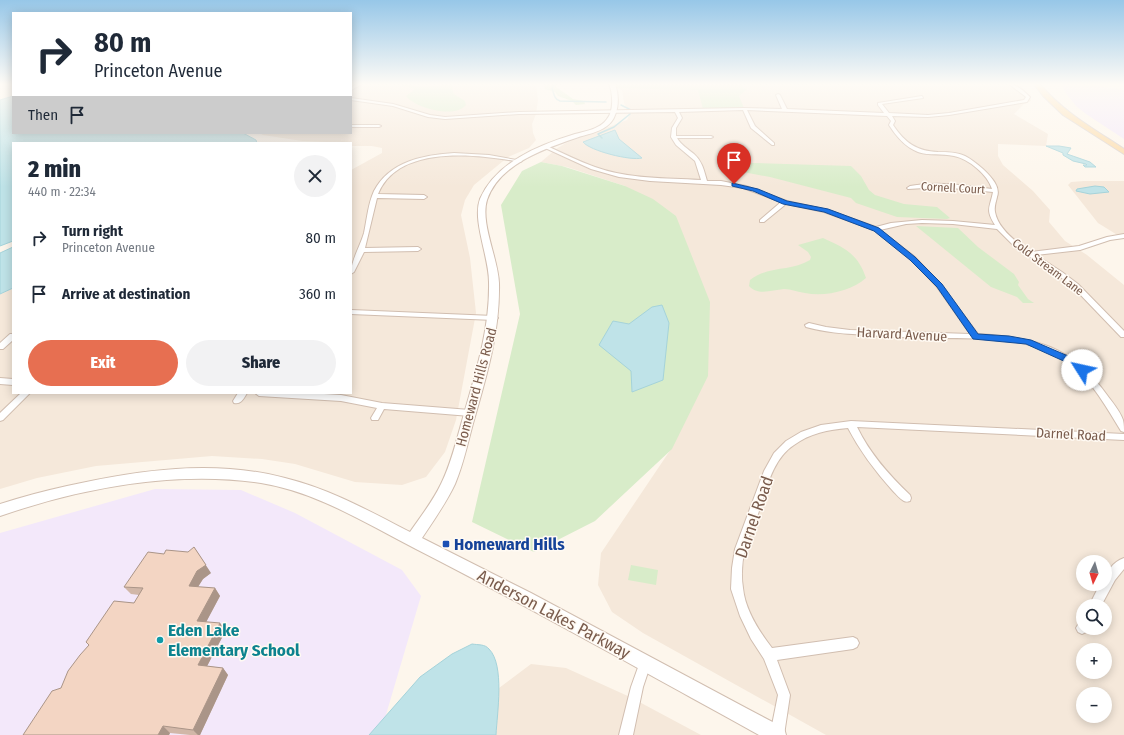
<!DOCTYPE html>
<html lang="en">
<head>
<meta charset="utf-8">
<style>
	:root { --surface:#fff; --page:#f2f2f3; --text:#1f2937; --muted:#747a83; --accent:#e76f51 }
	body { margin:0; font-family:"Fira Sans Condensed",sans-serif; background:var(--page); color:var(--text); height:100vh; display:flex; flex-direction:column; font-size:15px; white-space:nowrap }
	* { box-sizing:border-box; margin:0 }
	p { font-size:13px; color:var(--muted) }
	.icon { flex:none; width:22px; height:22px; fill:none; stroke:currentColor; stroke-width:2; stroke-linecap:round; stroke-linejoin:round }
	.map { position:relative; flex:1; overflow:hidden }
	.side { position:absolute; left:12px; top:142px; width:340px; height:252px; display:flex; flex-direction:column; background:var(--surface); border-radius:0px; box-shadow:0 2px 10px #0003 }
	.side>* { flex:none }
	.top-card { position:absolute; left:12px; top:12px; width:340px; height:122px; border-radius:0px; box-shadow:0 2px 10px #0003; background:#fff; color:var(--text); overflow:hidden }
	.needle { width:26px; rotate:185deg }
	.controls { position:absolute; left:1076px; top:555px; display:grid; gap:8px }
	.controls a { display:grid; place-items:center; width:36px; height:36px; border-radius:50%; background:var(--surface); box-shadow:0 2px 10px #0003; font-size:20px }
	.pin { position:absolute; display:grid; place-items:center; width:34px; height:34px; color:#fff; margin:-41px -17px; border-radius:50% 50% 50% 0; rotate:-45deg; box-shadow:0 0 4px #0007 }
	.pin .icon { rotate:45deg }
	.me { position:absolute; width:44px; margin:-22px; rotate:305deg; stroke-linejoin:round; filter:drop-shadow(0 0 3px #0008) }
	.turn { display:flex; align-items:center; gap:14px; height:84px; padding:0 16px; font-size:18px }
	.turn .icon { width:52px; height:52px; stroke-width:2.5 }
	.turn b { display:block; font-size:28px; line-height:34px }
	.then { display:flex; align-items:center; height:38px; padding:0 16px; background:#0003; gap:8px; font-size:15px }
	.round { display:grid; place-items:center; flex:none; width:42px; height:42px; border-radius:21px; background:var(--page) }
	.headline { display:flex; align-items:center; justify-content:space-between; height:68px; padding:0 16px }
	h1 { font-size:24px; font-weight:800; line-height:30px }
	.action { display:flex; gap:8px; margin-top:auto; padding:8px 16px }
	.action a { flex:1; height:46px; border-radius:24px; background:var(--accent); color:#fff; font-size:16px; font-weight:800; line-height:46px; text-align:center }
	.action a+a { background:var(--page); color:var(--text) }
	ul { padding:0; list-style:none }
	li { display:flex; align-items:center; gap:12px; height:56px; padding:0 16px }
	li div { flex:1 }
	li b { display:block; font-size:15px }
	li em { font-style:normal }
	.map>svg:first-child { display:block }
</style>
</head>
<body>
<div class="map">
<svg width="1124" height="735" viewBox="0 0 1124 735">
	<rect width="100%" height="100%" fill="#fdf6ec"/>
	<path fill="#f5e8da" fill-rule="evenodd" d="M351 84H536L538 100 536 114 532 124 533 133 536 140 529 148 508 157 474 185 465 200 461 215 470 258 476 313 456 420 445 452 426 477 402 485 355 482 295 464 262 459 212 456 96 466 37 478 0 489V294L13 288V393H351V170L382 153V148L372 146H351V143L302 141 263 135 259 133H351Z
		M615 84H1019L1030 96 1031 101 1024 104 1014 114 1048 134 1046 146 998 144V156L1003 165 1033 191 1050 210 1049 222 1065 241 1087 255 1124 285V735H826L643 633 612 612 598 585 601 553 669 452 708 374 625 186 567 167 541 162 556 149 566 143 627 120 630 114 624 103 622 90 617 88ZM1083 562H1105V584H1083ZM1083 606H1105V628H1083ZM1083 650H1105V672H1083ZM1083 694H1105V716H1083Z
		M1084 181H1124V235L1119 236 1098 223 1068 185 1071 182Z
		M531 664 566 668 630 697 701 735H496L499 688Z"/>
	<path fill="#f3e8fa" d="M1062 84H1084L1124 90V139L1086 114 1076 106 1065 92Z
		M155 489 241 490 295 513 402 570 421 596 380 735H0V533Z"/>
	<path fill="#d8ecc9" d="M396 84H406L422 87 454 84 452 89 454 94 465 101 466 105C455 119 415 108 406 96L415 89Z
		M545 84H564L556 85V87L573 99 584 101 585 104 576 105 572 101 558 96 555 92 545 89 544 86Z
		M616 84H742L743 87 747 89 739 96 744 108 703 109 698 90 617 88Z
		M541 162 562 166 625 186 653 199 676 216 710 302 708 376 672 449 595 521 534 552 472 522 520 314 501 205 522 171Z
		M720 162 851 166 861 176 869 190 875 195 904 204 937 207 950 218 947 219 897 217 856 203 851 198 770 177 722 168Z
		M916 226 958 228 978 247 1014 274 1019 282 1018 285 1028 299 1034 303H1023L1017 297 991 287Z
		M823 238C845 248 858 254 866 278 851 291 825 297 805 293 798 292 791 289 784 289 772 290 758 296 749 286L750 280C770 265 790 272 810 260L811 257 808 252 798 245Z
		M631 565 658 570 656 585 628 580Z"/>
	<path fill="#bfe3e8" stroke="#a5d3da" d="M13 96V133H243L256 140 257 143H13V241L0 246V100Z
		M615 130 619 139 642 158C631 161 590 151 583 142Z
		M1046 146H1059L1071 148 1067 154 1090 162 1096 167H1085L1083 165H1087L1086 164 1073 161 1063 155V153Z
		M1095 186 1104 187 1109 192 1090 194 1076 191 1077 189Z
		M13 247V288L0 294V253Z
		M662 305 669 323 663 380 632 392 631 371 599 345 613 321 629 324 652 307Z
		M472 644C478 645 485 644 489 649 505 665 497 714 496 735H369L420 677 452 654Z"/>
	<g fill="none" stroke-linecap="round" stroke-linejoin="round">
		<path stroke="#a5d3da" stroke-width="1.5" d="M555 84 552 88C554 94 554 99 560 101L606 102
			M793 84H805
			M852 84H856
			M621 105 631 110
			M602 138 598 134 614 127 630 114"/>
		<g stroke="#d1beb0" stroke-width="2">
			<path id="minor" d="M358 84H362L351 90V87Z
				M1009 84C1016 84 1025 92 1030 97L1027 102 949 115 928 117 892 116 895 121 893 125C905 143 917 151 938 152 947 152 957 152 965 156 971 159 977 164 983 169 990 176 1001 186 997 197 996 202 994 206 995 212 998 229 1017 243 1031 252L1079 246 1107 237 1124 234V238L1110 240 1080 250 1036 255 1062 272 1078 284 1124 331V337H1121L1073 287 1058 275 1016 248 997 229 953 224 922 223 906 224 880 230 915 257 941 285 978 334C1035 337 1072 346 1107 395 1112 402 1120 411 1123 420 1124 424 1124 429 1124 432L1121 431C1107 408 1092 381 1070 364 1032 335 981 339 936 338 918 338 900 337 881 336 856 334 831 334 806 327L805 325 809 323 826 327 850 330 970 334 937 287 911 259 874 230 824 212 786 204 764 222H760V220L781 202 743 188 721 185 650 181 619 177 591 169 543 147 547 146C563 153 578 161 595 167 628 179 666 178 701 180L695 161 676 145 671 137 672 128 678 118 675 112 519 114 445 119 428 117 393 106 351 100V98L393 104 430 115 445 117 519 112 744 108 782 109 776 95 778 94 780 95 787 109 884 113 878 105V103L922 96 923 98 882 104 889 113 928 115 949 113 1024 100 1026 97ZM743 110 751 128 772 145H774V143L755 126 747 110 887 116 891 121 889 125C896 136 905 147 918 152 929 156 942 153 954 156 969 159 988 175 992 189 965 185 937 181 910 186L907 188 908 189 941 187 993 192C990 208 985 209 995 225L953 221 922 220 891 223 876 227 828 210 787 201 746 186 721 181H707C704 170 702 161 694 154 688 149 681 145 677 138H711L713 137 711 136H676V128L682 118 679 112Z
				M351 125H379L381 126 379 127H351Z
				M454 153 489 155 522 161 520 162C478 154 398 144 378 194L424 195 427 197 424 199 377 198 365 248 418 247 421 249 418 251 364 252 354 272 351 274C351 260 360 247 364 233 367 219 368 204 374 191 390 161 424 155 454 153Z
				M351 310 494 316 498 318 494 320 351 314Z
				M10 334H13V340L3 349H0V343Z
				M0 378 13 379V385L0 384Z
				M21 393H30L3 420 0 421V413Z
				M238 393H247C244 398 241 405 234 403L233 401Z
				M255 393H307L341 395 382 403 470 410 473 411 474 413 473 415 470 416 384 409 378 420H372L371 418 377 408 341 401 259 396Z
				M851 421 1124 434V440L857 427C870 454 889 475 910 495L911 498 910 501C907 502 906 502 904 501 900 499 896 494 893 491 875 471 860 451 848 428 828 430 810 433 794 445 772 459 766 491 758 514 754 526 748 537 745 549 742 561 741 576 743 588 745 610 759 631 772 648L853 637 857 639 859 643 857 647 853 649 777 660 790 695 784 735H770L778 695 764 659 751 639 740 616 731 589 732 568 735 549 764 471 774 453 786 441 801 432 821 425Z
				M1124 558V569L1115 580 1101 606H1089L1100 584H1105C1105 572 1113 562 1124 558Z
				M1083 621V628H1088L1086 632 1082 634 1078 632 1076 628 1079 623Z
				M645 657 649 659 651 663 643 687 633 735H619L631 687 641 659Z"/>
		</g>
		<g stroke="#d1beb0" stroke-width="2">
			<path id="tertiary" d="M609 84H615C620 97 619 117 607 126 598 133 587 134 576 138 544 149 499 164 487 200 480 223 498 258 499 283 500 331 487 375 474 420 468 441 464 463 455 484 446 503 434 520 422 538L531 593 746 708 784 728 786 735H759C715 710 669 686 625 661 555 623 487 585 416 549 367 524 317 492 261 483 176 470 81 488 0 516V504C22 497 44 491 67 486 138 470 214 459 285 478 330 489 369 511 410 532 421 516 433 501 441 484 451 464 456 442 462 421 475 375 490 330 489 282 489 257 472 220 480 199 496 162 539 145 575 134 586 131 600 129 607 119 614 111 613 93 609 84Z"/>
		</g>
		<g stroke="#dad1cd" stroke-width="2">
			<path id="primary" d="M1034 84H1040C1063 112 1094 129 1124 149V154L1063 115 1043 96Z"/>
		</g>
		<use href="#minor" fill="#fff" fill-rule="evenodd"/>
		<use href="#tertiary" fill="#fff" fill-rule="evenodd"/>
		<use href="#primary" fill="#fbd9a5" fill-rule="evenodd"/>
	</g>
	<path fill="#d1b7a8" d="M211 573 203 579 198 587 215 588 220 596 206 622 226 630 207 666 223 668 228 675 200 735H190L170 733 169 735H23L61 688 89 645 134 603 139 595 131 594 124 587Z"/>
	<path fill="#aa9588" d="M194 547 211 573 203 579 194 593 189 586Z
		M215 588 220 596 203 628 197 621Z
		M220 623 226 630 204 672 198 665Z
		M223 668 228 675 200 735H198L193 730Z
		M163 726 170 733 169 735H158Z"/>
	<path fill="#f3d5c3" stroke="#aa9588" d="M194 547 206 565 197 571 189 586 215 588 197 621 220 623 198 665 223 668 193 730 163 726 158 735H23L52 691 61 688 68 671 80 655 89 645 86 642 114 601 134 603 143 588 124 587 148 552 164 554 166 550 188 552Z"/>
	<linearGradient id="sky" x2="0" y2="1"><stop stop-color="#97c7e8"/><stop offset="0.45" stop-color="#fefbf6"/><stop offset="1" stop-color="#fefbf6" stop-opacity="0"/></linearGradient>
	<rect width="1124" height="187" fill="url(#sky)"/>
	<path fill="#1a73e8" stroke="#114b97" d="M732 183 758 189 787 201 828 209 879 228 915 257 942 284 978 334 1009 336 1031 340 1075 359 1087 370 1082 373 1068 363 1026 344 973 339 937 287 910 260 874 231 824 212 783 204 753 191 732 186Z"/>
	<rect fill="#1a4fb4" stroke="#fffaf3" stroke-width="1.5" x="442" y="540" width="8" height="8" rx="2"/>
	<circle fill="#0f9aa8" stroke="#fffaf3" stroke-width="1.5" cx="160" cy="640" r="4"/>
	<g text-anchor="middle" stroke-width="3" stroke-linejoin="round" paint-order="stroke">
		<g font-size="12" fill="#7a5c4d" stroke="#fffaf3">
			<text transform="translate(953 188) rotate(3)" y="4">Cornell Court</text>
			<text transform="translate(1048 267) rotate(37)" y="4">Cold Stream Lane</text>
		</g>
		<g font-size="14" fill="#7a5c4d" stroke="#fffaf3">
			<text transform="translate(902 334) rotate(3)" y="5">Harvard Avenue</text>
			<text transform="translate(476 387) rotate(-75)" y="5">Homeward Hills Road</text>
			<text transform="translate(1071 434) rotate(3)" y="5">Darnel Road</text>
		</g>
		<g font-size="17" fill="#7a5c4d" stroke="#fffaf3">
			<text transform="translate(754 517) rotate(-71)" y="6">Darnel Road</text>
			<text transform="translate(554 614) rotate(28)" y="6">Anderson Lakes Parkway</text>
		</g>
		<g font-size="17" font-weight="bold" fill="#164399" stroke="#fffaf3" text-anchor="start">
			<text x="454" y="550">Homeward Hills</text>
		</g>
		<g font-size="17" font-weight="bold" fill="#0d838f" stroke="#fffaf3" text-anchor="start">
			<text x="168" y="636">Eden Lake<tspan x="168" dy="20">Elementary School</tspan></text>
		</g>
	</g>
</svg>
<div class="controls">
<a><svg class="needle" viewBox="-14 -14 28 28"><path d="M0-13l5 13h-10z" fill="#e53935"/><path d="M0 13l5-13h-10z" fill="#747a83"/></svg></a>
<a><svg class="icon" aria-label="search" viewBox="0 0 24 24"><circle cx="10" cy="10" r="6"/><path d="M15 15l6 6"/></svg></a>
<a>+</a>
<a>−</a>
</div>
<div class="pin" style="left:734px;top:184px;background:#d93025"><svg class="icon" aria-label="arrive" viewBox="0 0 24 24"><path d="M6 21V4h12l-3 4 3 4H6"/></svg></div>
<svg class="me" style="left:1082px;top:370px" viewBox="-20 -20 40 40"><circle r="19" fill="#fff"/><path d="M0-13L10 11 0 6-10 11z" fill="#1a73e8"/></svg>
<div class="top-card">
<div class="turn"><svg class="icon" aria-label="right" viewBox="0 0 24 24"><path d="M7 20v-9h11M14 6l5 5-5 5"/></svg><div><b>80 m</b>Princeton Avenue</div></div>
<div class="then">Then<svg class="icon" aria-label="arrive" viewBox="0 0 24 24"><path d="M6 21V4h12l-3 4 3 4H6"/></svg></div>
</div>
<section class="side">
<div class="headline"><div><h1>2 min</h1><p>440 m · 22:34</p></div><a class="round"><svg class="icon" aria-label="close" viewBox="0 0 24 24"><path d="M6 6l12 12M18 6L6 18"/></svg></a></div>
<ul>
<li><svg class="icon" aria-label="right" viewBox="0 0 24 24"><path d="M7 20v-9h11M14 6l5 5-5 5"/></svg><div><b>Turn right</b><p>Princeton Avenue</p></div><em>80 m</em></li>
<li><svg class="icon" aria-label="arrive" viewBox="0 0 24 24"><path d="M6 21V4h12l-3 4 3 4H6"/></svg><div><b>Arrive at destination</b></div><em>360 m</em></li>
</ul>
<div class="action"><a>Exit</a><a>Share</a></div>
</section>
</div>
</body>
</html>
